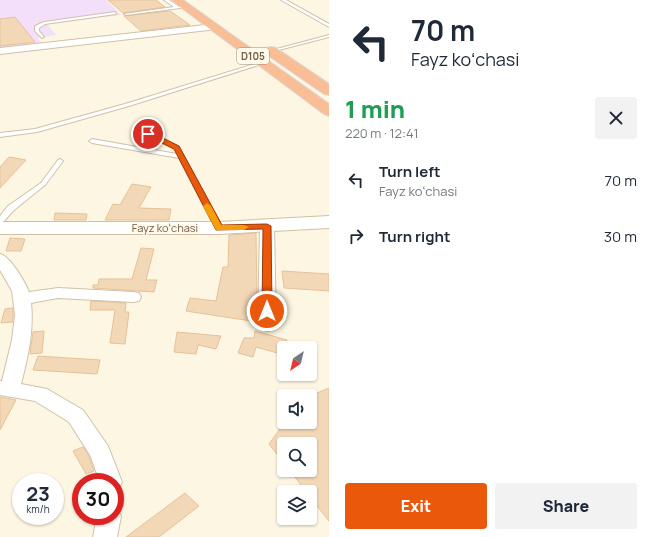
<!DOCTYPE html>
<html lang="en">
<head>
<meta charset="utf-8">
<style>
	:root { --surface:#fff; --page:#f2f2f3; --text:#1f2937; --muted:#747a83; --accent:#ea580c }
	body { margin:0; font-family:Manrope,sans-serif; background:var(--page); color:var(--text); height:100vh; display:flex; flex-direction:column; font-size:15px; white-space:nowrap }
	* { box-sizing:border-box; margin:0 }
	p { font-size:13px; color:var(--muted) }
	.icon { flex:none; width:22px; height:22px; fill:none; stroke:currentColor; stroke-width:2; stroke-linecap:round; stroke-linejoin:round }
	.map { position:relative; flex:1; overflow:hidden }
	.drawer { display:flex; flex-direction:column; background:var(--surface); width:324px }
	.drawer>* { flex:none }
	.hud { background:#fff; color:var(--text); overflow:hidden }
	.needle { width:26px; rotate:215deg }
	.tools { position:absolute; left:277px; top:341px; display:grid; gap:8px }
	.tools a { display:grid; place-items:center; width:40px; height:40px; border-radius:4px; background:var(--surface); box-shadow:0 1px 3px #0004; font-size:20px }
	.speed { position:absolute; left:12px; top:473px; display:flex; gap:8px; font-size:20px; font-weight:700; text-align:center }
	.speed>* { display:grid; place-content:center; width:52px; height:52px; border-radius:50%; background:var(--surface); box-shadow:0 1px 3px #0004; line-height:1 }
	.speed small { font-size:10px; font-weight:400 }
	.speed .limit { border:6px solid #d22; background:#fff; color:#111 }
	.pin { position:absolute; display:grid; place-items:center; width:34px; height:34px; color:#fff; margin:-17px; border:2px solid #fff; border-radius:50%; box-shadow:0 1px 4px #0007 }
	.me { position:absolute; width:44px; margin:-22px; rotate:0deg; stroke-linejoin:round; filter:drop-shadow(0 0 3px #0008) }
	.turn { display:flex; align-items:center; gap:14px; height:84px; padding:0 16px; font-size:18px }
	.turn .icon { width:52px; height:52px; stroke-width:2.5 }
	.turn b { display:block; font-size:28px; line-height:34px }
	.round { display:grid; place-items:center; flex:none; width:42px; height:42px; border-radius:4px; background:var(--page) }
	.overview { display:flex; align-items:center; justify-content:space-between; height:68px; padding:0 16px }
	h1 { font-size:24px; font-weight:800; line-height:30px; color:#1e9e55 }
	.cta { display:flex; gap:8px; margin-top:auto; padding:8px 16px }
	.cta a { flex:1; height:46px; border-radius:4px; background:var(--accent); color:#fff; font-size:16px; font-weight:800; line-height:46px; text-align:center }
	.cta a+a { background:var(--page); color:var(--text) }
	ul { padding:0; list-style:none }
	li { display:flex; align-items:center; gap:12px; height:56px; padding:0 16px }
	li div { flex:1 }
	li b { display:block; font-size:15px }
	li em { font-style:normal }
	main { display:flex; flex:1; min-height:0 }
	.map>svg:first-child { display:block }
</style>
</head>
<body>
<main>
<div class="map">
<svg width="329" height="537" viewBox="0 0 329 537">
	<rect width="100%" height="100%" fill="#fdf6e2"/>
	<path fill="#f3dff9" d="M0 0H106L121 15 47 24 56 35 38 38 43 45 0 50Z"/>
	<path fill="#f3d8b8" stroke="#e6c198" d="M108 0H156L165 7 123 13Z
		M170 11 190 25 141 31 124 16Z
		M15 17 35 42 0 46V19Z
		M9 157 26 160 0 188V167Z
		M132 184 151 187 139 208 171 209 169 220H105L113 204 120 205Z
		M55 213 87 214 86 220H54Z
		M256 233 257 308 251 321 186 311 190 298 216 301 223 267H228L229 235Z
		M10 238 25 239 21 251H6Z
		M141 248 154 249 146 280H157L154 292 93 288V285H98L99 279H132Z
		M282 271 329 274V291L284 288Z
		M91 301 126 303 125 312H129L125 344 110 343 115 310H90Z
		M13 308V322L1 323 5 309Z
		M44 331 42 353 30 354 33 332Z
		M255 331 287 340 281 354 256 347 253 357 238 353 244 338H254Z
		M177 332 221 336 216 349 198 345 196 354 174 352Z
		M38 356 100 360 97 374 33 370Z
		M329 388V521L310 497V492H306L290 470H310V444H284V463L269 444 285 422H310V396Z
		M0 397 16 400 0 430Z
		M83 447 89 456 94 471 86 474 73 451Z
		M185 493 199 506 159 537H126Z"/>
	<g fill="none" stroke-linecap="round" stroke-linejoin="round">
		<g stroke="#d0c1ab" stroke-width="2">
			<path id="lane" d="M164 0H169L179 7 186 6 188 7 126 15 124 14 174 7Z
				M281 0H286L329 24V27Z
				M115 12 116 14 45 24 39 28V31L44 37 42 38 35 31V26L44 22Z
				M329 35V37L271 52 269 51Z
				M261 62 265 63 129 106 37 132 0 137V133L35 129 125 104Z
				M148 132 179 147 223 228 222 230H216L215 228 179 158 92 143 89 141 92 139 177 154 175 149 146 135 145 134Z
				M60 159 63 161 45 185 14 210 3 222H0V216L8 206 41 183 58 160Z"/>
		</g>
		<g stroke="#d0c1ab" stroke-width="2">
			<path id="street" d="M214 24 218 27 217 29 0 54V48Z
				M267 222 272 223 274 226 276 325 273 329 267 331 261 329 258 325 260 226 262 223Z
				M0 254C11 257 25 282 29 292L58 288 133 292 139 293 141 297 139 301 133 302 58 298 31 303C34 331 28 357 21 384L47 389 83 410 108 446 122 482 119 489 115 490V482H100L90 455 69 422 35 401 0 395V381H2L12 340 15 315 12 291 0 270Z
				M115 508 117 509 121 516 117 537H93L97 516H115Z"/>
		</g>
		<g stroke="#d2bfa5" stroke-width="2">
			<path id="secondary" d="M329 216V228L219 234H0V222H219Z"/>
		</g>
		<g stroke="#ded8d3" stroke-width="2">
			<path id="highway" d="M171 0H183L329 104V116L324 114Z
				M271 47 276 48 329 84V95L324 94 266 54 265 51 266 48Z"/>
		</g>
		<use href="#lane" fill="#fff" fill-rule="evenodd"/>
		<use href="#street" fill="#fff" fill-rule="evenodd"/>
		<use href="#secondary" fill="#fff" fill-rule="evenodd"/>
		<use href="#highway" fill="#f9be96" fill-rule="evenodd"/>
	</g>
	<path fill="#ea580c" stroke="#983908" d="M146 132H151L179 146 222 225 267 224 271 226 272 311 270 313H263L262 311 263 229 216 230 174 149 146 135Z"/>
	<path fill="#f59e0b" d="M207 203 211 206 221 225H244L249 227 244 230H216L203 206Z"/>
	<g text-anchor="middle" stroke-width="3.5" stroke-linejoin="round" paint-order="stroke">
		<rect fill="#fff9e9" stroke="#9e8c78" stroke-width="1" x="237" y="48" width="32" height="16" rx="3"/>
		<g font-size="10" font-weight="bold" fill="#755e47">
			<text x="253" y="60">D105</text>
		</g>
		<g font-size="11" fill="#755e47" stroke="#fff9e9">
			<text x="165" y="232">Fayz koʻchasi</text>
		</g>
	</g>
</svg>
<div class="tools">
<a><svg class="needle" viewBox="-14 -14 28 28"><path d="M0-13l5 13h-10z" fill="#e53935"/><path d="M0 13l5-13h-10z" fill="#747a83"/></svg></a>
<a><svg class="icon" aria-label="sound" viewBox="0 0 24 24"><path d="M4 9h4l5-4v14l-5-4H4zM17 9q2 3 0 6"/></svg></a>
<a><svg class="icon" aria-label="search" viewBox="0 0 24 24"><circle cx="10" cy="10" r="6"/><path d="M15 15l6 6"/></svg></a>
<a><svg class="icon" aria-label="layers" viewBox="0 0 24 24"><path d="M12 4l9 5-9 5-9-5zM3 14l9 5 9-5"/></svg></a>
</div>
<div class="speed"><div>23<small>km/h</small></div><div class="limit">30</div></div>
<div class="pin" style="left:148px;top:134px;background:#d93025"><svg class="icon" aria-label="arrive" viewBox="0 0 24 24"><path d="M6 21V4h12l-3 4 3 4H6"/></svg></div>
<svg class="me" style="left:267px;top:311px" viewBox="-20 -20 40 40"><circle r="17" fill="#ea580c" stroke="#fff" stroke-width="3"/><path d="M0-11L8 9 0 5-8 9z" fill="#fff"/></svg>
</div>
<section class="drawer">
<div class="hud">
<div class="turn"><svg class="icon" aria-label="left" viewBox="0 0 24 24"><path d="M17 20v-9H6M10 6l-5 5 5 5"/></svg><div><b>70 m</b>Fayz koʻchasi</div></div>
</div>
<div class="overview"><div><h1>1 min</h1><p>220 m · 12:41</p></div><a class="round"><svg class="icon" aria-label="close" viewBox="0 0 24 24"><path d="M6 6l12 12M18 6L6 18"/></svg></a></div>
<ul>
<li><svg class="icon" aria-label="left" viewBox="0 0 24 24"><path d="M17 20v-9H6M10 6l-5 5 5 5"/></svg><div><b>Turn left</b><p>Fayz koʻchasi</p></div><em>70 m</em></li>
<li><svg class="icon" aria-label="right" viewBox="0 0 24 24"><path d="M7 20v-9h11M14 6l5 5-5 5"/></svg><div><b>Turn right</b></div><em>30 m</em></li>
</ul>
<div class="cta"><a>Exit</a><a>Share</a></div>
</section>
</main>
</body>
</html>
